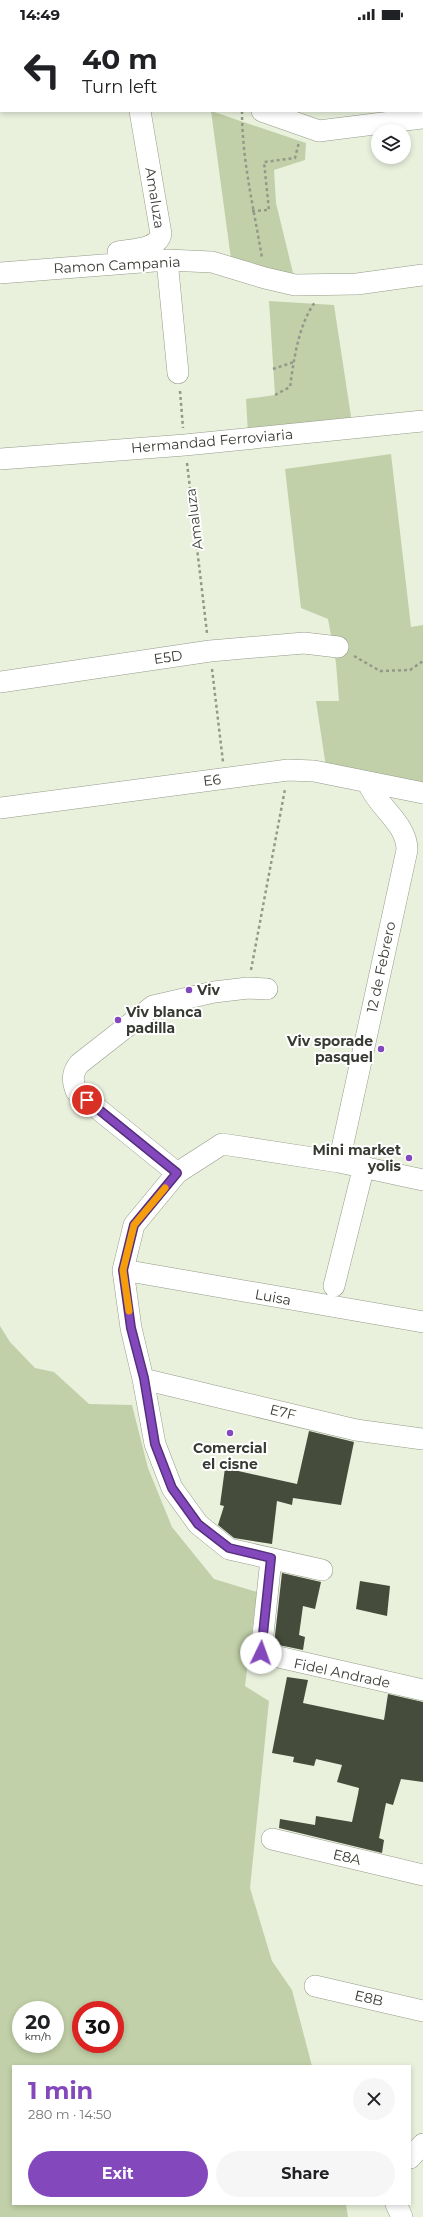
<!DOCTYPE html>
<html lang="en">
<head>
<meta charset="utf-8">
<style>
	:root { --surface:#fff; --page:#f6f6f6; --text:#202124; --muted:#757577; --accent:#8448bd }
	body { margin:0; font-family:Montserrat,sans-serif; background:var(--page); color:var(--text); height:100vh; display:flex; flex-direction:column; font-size:15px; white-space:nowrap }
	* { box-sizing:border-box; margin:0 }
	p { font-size:13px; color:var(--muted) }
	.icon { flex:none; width:22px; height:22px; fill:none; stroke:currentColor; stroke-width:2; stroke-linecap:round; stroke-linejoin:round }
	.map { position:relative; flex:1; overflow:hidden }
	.details { position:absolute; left:12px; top:2037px; width:399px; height:140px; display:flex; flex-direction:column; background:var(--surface); border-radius:0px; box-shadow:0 2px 6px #0003 }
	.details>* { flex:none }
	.banner { position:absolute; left:0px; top:0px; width:423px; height:84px; box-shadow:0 2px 6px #0003; background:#fff; color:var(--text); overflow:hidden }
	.buttons { position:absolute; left:371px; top:96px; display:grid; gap:8px }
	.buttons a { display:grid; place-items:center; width:40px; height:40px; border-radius:50%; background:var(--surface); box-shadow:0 2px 6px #0003; font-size:20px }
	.speed { position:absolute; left:12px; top:1973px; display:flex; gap:8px; font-size:20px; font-weight:700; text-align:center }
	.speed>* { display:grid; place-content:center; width:52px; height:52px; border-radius:50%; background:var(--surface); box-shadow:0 2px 6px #0003; line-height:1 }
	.speed small { font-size:10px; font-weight:400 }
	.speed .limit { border:6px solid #d22; background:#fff; color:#111 }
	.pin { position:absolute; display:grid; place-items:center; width:34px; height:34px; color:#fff; margin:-17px; border:2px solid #fff; border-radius:50%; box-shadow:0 1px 4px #0007 }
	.me { position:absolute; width:44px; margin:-22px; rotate:3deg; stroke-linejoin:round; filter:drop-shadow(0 0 3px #0008) }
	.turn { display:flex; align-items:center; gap:14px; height:84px; padding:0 16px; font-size:18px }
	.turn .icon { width:52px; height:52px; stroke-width:2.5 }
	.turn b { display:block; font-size:28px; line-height:34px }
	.round { display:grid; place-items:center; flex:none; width:42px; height:42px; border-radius:21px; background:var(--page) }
	.head { display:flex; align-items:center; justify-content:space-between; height:68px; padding:0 16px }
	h1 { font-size:24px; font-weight:700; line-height:30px; color:var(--accent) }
	.action { display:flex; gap:8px; margin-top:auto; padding:8px 16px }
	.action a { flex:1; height:46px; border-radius:24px; background:var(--accent); color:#fff; font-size:16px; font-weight:700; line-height:46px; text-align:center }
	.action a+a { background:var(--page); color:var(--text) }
	.status { display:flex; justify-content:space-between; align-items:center; height:28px; padding:0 20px; background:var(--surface); direction:ltr }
	.status svg { height:11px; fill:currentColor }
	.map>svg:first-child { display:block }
</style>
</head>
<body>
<div class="status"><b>14:49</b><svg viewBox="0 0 49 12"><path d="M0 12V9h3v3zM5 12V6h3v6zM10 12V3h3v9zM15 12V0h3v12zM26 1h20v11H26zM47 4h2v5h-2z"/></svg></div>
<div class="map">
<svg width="423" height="2189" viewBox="0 0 423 2189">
	<rect width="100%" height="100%" fill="#e9f1dd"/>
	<path fill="#c1d0a8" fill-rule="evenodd" d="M211 83 306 115 305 132 274 142 276 175 294 249 231 231Z
		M269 273 334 277 352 395 248 406 246 371 275 367Z
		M391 426 411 599 423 597V757L326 739 316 673H339L336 635 328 591 301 580 285 441Z
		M0 1298 10 1314 35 1340 54 1344 89 1376 132 1377 148 1440 172 1499 214 1551 257 1564 245 1658 269 1673 250 1860 272 1933 292 1962 312 2038H13V2176H346L348 2189H0ZM21 1982H55V2016H21ZM81 1982H115V2016H81Z"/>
	<path fill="#464c3b" d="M309 1403 354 1414 341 1477 293 1470 292 1477 277 1473 272 1516 234 1510 218 1497 224 1478 220 1477 225 1440 297 1456Z
		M282 1545 321 1554 315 1581 303 1578 299 1607 305 1609 303 1622 274 1616Z
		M360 1553 390 1558 387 1588 356 1581Z
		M287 1649 308 1652 303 1675 384 1692 388 1666 423 1674V1754L401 1751 393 1777 386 1775 379 1810 384 1812 382 1825 279 1800 280 1791 315 1797 316 1788 352 1794 358 1766 359 1760 337 1754 342 1737 316 1731 314 1738 293 1734 294 1729 272 1725Z"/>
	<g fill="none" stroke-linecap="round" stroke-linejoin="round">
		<g stroke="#949b89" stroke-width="22">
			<path id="minor" d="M82 0 83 1
				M306 0 307 1
				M0 65H1
				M262 83 319 103 423 90
				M118 224C132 221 157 222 161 206L140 83
				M167 232 178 345
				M0 245 167 232 212 234 265 250 295 257 357 256 423 247
				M0 431 185 417 423 393
				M0 654 210 623 304 615 338 619
				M0 780 288 742 314 743 423 765
				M339 1134 407 822C407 795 378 780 368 755
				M177 1145 76 1063C72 1052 72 1045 79 1036L153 978 214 964 248 960 267 961
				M123 1242 423 1294
				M334 1258 364 1138
				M143 1351 356 1402 423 1411
				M271 1531 261 1625 423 1662
				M322 1542 229 1521 198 1496 172 1460 155 1416 143 1351 131 1300 123 1242 134 1197 177 1145 222 1116 339 1134 423 1152
				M272 1811 423 1847
				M315 1958 423 1983
				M410 2130 423 2116
				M396 2176 402 2189"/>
		</g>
		<path stroke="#93998a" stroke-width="2.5" stroke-dasharray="3 3" stroke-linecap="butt" d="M246 1V0
			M242 83C242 133 254 181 262 230
			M252 183 269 182 264 134 295 130 299 114
			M273 341 294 334
			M180 363 183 400
			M275 367 290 359C294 331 298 298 315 274
			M187 435 207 605
			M354 628 380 643 410 642 423 633
			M212 641 223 734
			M251 942 285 761"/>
		<use href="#minor" stroke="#fff" stroke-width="21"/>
	</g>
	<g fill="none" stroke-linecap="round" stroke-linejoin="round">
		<g stroke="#562f7b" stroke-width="10">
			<path id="route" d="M87 1072 177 1145 134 1197 123 1242 131 1300 144 1350 155 1416 172 1460 198 1496 229 1520 271 1530 261 1625"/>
		</g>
		<use href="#route" stroke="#8448bd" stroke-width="7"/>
		<path stroke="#f59e0b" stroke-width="7" d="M129 1283 123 1242 134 1197 165 1160"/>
	</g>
	<g fill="#8448bd" stroke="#fff" stroke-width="1.5">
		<circle cx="189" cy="962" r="4"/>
		<circle cx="118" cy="992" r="4"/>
		<circle cx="381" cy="1021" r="4"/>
		<circle cx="409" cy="1130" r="4"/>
		<circle cx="230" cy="1405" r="4"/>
	</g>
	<g text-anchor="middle" stroke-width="4" stroke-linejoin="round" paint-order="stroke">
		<g font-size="14" fill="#383b33" stroke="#fff">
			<text transform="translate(155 170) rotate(81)" y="5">Amaluza</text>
			<text transform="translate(117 237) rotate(-3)" y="5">Ramon Campania</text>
			<text transform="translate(212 413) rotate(-5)" y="5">Hermandad Ferroviaria</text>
			<text transform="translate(194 491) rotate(-97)" y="5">Amaluza</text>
			<text transform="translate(168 629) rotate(-8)" y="5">E5D</text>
			<text transform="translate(212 752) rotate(-7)" y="5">E6</text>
			<text transform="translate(381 939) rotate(-78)" y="5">12 de Febrero</text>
			<text transform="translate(273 1269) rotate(10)" y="5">Luisa</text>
			<text transform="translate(283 1384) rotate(14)" y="5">E7F</text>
			<text transform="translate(342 1645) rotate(12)" y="5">Fidel Andrade</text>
			<text transform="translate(347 1829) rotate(13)" y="5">E8A</text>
			<text transform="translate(369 1970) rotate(13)" y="5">E8B</text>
		</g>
		<g font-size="14" font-weight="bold" fill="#383b33" stroke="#fff" text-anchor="start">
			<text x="197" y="967">Viv</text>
			<text x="126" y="989">Viv blanca<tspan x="126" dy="16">padilla</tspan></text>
			<text x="373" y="1018" text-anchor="end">Viv sporade<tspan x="373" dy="16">pasquel</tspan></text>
			<text x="401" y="1127" text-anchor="end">Mini market<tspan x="401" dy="16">yolis</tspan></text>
			<text x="230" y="1425" text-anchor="middle">Comercial<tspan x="230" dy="16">el cisne</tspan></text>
		</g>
	</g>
</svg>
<div class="buttons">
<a><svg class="icon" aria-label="layers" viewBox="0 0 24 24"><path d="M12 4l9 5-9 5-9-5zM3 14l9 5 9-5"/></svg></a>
</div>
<div class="speed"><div>20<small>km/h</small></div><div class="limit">30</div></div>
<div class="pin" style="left:87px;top:1072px;background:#d93025"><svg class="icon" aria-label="arrive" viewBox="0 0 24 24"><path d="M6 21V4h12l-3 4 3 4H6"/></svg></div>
<svg class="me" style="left:261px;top:1625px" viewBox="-20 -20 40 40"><circle r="19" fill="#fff"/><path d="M0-13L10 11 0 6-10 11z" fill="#8448bd"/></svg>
<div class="banner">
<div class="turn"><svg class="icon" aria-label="left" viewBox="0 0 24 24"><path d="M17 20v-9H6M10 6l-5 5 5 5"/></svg><div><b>40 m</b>Turn left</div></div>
</div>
<section class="details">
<div class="head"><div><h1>1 min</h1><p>280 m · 14:50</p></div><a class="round"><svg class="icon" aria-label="close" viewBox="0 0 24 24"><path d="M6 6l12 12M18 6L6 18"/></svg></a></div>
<div class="action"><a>Exit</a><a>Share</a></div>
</section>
</div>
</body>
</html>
